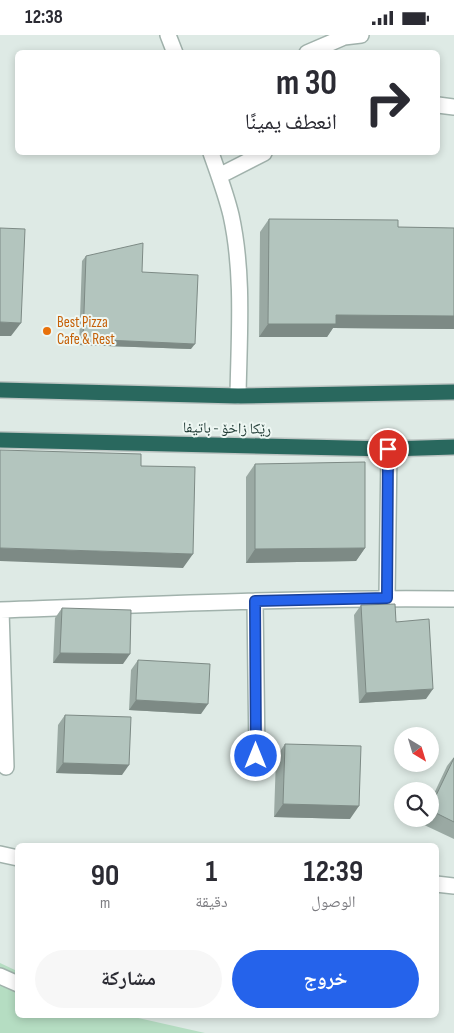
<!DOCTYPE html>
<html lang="ar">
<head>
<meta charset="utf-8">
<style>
	:root { --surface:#fff; --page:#f7f7f7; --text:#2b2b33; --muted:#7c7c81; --accent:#2563eb }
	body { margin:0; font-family:"Sofia Sans Condensed","Noto Naskh Arabic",sans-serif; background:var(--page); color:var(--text); direction:rtl; height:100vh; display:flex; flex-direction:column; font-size:19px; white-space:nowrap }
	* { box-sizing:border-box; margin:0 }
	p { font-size:16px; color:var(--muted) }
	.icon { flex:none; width:28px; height:28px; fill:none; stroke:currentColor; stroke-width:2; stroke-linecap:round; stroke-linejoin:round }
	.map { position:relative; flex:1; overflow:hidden; direction:ltr }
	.drawer { position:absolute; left:15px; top:808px; width:424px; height:175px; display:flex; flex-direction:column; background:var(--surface); border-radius:8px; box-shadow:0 2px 8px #0003; direction:rtl }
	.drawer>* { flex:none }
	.banner { position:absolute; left:15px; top:15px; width:425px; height:105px; border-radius:8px; box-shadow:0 2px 8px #0003; direction:rtl; background:#fff; color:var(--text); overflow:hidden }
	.needle { width:32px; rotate:142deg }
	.tools { position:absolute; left:394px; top:692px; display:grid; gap:10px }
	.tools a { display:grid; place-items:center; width:45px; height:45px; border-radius:50%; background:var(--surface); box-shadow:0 2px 8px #0003; font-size:25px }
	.pin { position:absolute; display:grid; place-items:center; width:42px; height:42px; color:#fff; margin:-21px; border:2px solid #fff; border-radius:50%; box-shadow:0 1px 5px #0007 }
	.me { position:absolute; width:55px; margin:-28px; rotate:0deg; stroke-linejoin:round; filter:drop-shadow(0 0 4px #0008) }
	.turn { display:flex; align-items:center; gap:18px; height:105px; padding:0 20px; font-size:22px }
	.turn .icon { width:65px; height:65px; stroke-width:2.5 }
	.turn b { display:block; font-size:35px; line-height:42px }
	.eta { display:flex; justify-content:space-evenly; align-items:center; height:85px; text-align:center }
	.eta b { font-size:30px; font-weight:700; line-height:35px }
	.cta { display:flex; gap:10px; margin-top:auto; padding:10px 20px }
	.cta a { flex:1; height:58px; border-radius:30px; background:var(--accent); color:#fff; font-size:20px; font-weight:700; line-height:58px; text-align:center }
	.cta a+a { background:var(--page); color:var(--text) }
	.status { display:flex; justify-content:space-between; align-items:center; height:35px; padding:0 25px; background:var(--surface); direction:ltr }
	.status svg { height:14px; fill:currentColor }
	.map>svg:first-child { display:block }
</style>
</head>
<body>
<div class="status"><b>12:38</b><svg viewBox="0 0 49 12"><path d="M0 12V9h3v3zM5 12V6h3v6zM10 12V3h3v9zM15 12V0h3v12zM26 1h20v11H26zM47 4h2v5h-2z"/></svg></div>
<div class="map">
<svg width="454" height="998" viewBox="0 0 454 998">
	<rect width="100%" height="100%" fill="#deeae5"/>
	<path fill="#b5ddc2" d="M0 928 17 936 18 980H125L205 998H0Z"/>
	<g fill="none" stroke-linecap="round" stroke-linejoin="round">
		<g stroke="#a1b2ac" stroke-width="18">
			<path id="minor" d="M168 0 175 18
				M307 18 344 2 361 0
				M438 70 454 72
				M211 118C218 138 226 159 231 180 244 239 239 301 238 361
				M219 141 264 118
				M387 563 389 414
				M255 566 257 721
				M0 575C151 570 302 562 454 564
				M1 575 6 732
				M0 819 18 823
				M436 849 454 851
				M0 941 18 949"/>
		</g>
		<g stroke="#bcc4c2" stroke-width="18">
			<path id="highway" d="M0 355 238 361 454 357
				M0 405 389 414 454 412"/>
		</g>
		<use href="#minor" stroke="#fff" stroke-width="15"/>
		<use href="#highway" stroke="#29685e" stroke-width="15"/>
	</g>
	<path fill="#9aa9a3" d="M269 184 398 192 454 193V294L333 293 327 302H259L260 197Z
		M86 221 142 237 191 314 79 310 82 226Z
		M255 429 365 513 356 526 246 528V442Z
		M361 570 396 587 426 664 359 668 354 580Z
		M62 573 123 629 53 628 55 583Z
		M138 625 201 679 129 675 131 635Z
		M65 680 122 740 56 738 58 690Z
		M285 709 350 784 274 782 276 722Z
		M454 722V804L420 788 422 784H430V767L447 731Z"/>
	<path fill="#7d8a85" d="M336 280 454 281V294L333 293 327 302H259L268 289Z
		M0 287 21 288 11 301H0Z
		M83 304 195 309 191 314 79 310Z
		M0 513 193 519 183 533 0 526Z
		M365 513 356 526 246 528 255 514Z
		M60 618 130 619 123 629 53 628Z
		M433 654 426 664 359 668 366 658Z
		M136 665 208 669 201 679 129 675Z
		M63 728 129 730 122 740 56 738Z
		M283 769 359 771 350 784 274 782Z"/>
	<path fill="#b3c5be" stroke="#7d8a85" d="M269 184 398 185V192L454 193V281L336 280V289H268Z
		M0 193 25 194 21 288 0 287Z
		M143 208 142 237 198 240 195 309 83 304 86 221Z
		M0 415 141 419V431L195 432 193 519 0 513Z
		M365 427V513L255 514V429Z
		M395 569 396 587 429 584 433 654 366 658 361 570Z
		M62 573 131 575 130 619 60 618Z
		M138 625 210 629 208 669 136 665Z
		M65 680 131 682 129 730 63 728Z
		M285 709 361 711 359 771 283 769Z
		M454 723V787L430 775V773Z"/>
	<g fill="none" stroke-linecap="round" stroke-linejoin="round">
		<g stroke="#184099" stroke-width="12">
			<path id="route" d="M256 721 255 566 387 563 388 414"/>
		</g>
		<use href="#route" stroke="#2563eb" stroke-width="9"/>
	</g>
	<circle fill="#e8710a" stroke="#eef7f3" stroke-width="2" cx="47" cy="296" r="5"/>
	<g text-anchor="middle" stroke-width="4" stroke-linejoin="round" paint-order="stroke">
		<g font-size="15" fill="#c56008" stroke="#eef7f3" text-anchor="start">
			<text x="57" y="292">Best Pizza<tspan x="57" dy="17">Cafe &amp; Rest</tspan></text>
		</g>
		<g font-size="15" fill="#1f3a34" stroke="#eef7f3">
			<text transform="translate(227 393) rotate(1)" y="5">رێکا زاخۆ - باتیفا</text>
		</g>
	</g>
</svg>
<div class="tools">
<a><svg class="needle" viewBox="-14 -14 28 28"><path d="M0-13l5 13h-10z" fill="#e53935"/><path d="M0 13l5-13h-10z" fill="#7c7c81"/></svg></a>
<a><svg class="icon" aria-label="search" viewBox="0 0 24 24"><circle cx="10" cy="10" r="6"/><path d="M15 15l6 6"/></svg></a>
</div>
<div class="pin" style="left:388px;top:414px;background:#d93025"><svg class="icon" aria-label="arrive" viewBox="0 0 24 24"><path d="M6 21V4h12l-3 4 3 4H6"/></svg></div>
<svg class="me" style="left:256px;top:721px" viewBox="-20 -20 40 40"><circle r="17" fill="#2563eb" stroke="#fff" stroke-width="3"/><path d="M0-11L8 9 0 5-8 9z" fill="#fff"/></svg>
<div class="banner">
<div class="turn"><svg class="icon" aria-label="right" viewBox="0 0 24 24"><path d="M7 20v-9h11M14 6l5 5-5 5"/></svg><div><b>30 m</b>انعطف يمينًا</div></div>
</div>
<section class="drawer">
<div class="eta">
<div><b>12:39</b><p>الوصول</p></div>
<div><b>1</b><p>دقيقة</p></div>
<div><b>90</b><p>m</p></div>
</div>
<div class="cta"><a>خروج</a><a>مشاركة</a></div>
</section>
</div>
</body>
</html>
